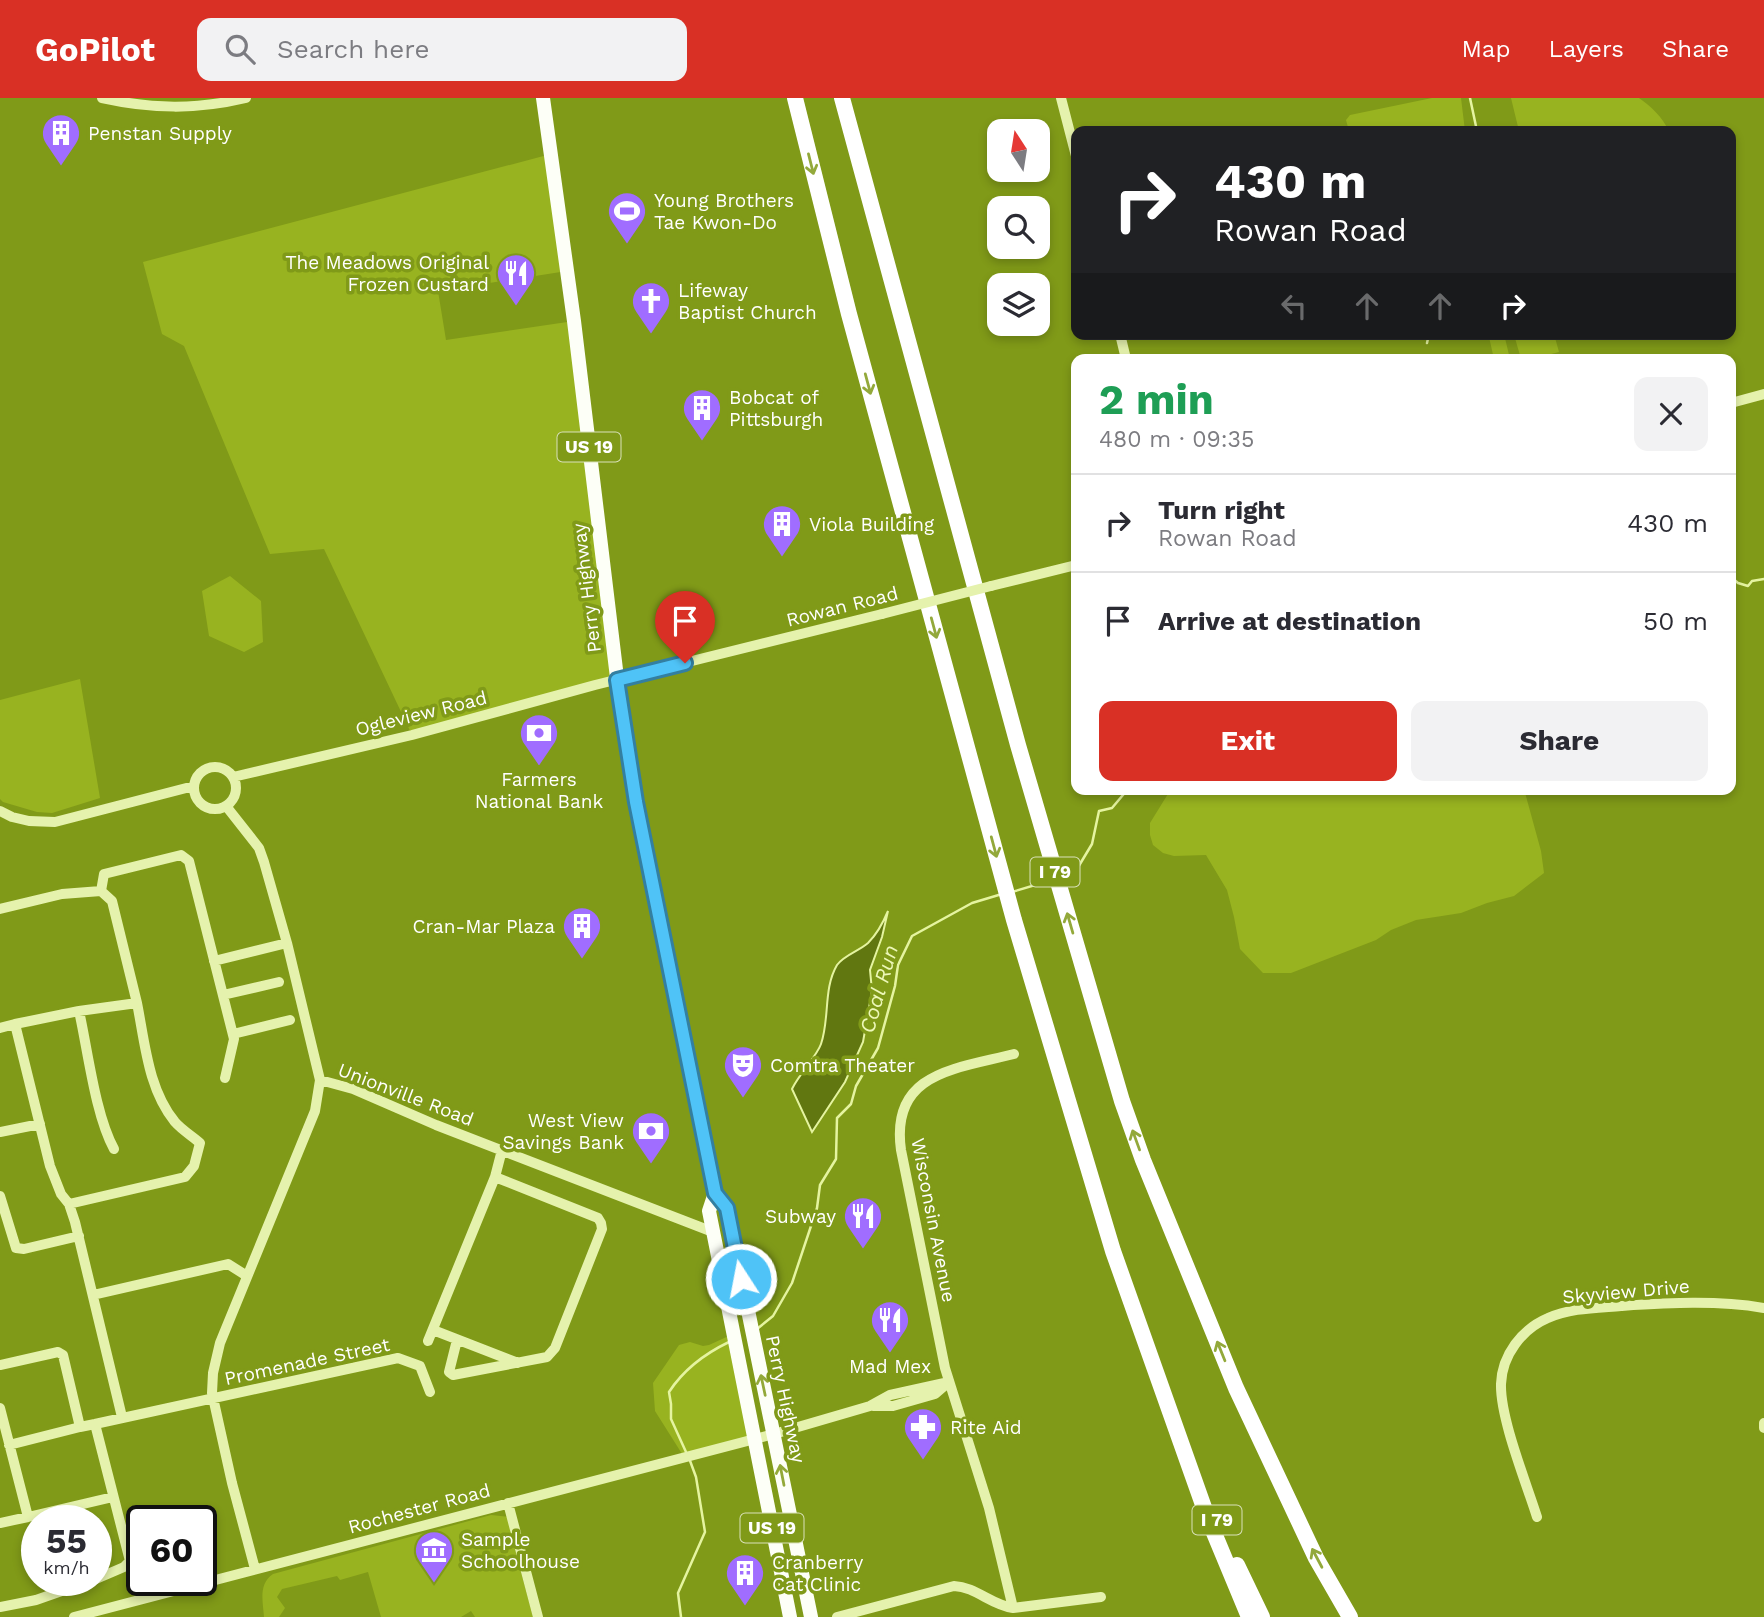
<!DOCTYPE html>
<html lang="en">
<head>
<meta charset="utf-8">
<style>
	:root { --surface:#fff; --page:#f2f2f3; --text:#2b2b33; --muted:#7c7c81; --line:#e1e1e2; --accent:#d93025 }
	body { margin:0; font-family:"Work Sans",sans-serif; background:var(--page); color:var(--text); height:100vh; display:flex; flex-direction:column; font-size:26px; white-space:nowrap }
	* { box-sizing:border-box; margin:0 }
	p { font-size:23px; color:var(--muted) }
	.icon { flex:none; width:38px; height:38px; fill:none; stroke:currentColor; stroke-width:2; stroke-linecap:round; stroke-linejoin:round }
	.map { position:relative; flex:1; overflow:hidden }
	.panel { position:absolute; left:1071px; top:256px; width:665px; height:441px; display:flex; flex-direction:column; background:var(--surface); border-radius:14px; box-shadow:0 4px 10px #0003 }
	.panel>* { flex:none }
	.guide { position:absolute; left:1071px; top:28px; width:665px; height:214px; border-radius:14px; box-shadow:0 4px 10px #0003; background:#202124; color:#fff; overflow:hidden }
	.needle { width:46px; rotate:348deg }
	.fabs { position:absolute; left:987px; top:21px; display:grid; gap:14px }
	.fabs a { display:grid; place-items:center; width:63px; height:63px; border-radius:14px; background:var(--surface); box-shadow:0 4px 10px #0003; font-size:35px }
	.speed { position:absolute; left:21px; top:1407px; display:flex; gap:14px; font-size:35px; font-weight:700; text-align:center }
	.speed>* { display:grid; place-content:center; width:91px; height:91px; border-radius:50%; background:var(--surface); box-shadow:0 4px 10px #0003; line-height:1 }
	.speed small { font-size:18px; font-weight:400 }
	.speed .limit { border:4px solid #111; border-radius:10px; background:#fff; color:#111 }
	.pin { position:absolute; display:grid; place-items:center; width:60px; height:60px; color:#fff; margin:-72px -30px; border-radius:50% 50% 50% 0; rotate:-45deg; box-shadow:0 0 7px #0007 }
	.pin .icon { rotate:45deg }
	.me { position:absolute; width:77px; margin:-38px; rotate:349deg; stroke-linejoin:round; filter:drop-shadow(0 0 5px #0008) }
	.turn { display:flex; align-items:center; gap:24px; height:147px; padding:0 28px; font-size:32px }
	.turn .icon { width:91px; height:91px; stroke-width:2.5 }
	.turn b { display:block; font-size:49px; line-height:60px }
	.lanes { display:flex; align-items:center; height:66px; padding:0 28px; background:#0003; justify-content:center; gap:35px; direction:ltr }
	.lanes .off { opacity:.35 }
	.round { display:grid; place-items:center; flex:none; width:74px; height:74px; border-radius:14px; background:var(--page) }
	.overview { display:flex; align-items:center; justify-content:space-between; height:119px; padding:0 28px }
	h1 { font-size:42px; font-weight:700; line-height:52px; color:#1e9e55 }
	.primary-button { display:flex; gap:14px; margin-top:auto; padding:14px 28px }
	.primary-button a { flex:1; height:80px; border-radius:14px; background:var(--accent); color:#fff; font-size:28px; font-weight:700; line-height:80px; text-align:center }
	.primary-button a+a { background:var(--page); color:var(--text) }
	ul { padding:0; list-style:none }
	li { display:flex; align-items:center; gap:21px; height:98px; padding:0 28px; border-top:2px solid var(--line) }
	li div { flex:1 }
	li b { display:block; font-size:26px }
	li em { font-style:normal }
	header { display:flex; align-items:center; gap:42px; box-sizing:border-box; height:98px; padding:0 35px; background:var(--accent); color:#fff }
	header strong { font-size:33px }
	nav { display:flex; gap:38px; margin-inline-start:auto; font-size:24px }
	.search { width:490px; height:63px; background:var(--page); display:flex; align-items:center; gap:18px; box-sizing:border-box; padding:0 24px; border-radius:14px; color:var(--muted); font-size:26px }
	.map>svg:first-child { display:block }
</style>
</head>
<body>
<header>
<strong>GoPilot</strong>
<div class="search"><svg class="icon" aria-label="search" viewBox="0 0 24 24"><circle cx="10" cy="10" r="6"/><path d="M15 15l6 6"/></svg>Search here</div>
<nav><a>Map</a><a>Layers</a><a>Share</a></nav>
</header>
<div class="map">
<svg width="1764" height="1519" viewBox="0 0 1764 1519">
	<rect width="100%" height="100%" fill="#809a18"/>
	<path fill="#98b320" d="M1432 0H1461L1465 33H1349L1346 22 1350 17Z
		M1511 0H1639C1652 9 1662 19 1669 33H1519Z
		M551 56 567 173 438 193 446 242 574 223 616 582 412 637 324 451 270 456 184 248 162 236 143 164Z
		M1504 236 1510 261H1494L1489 239Z
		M1529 236H1554L1559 254 1532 261H1521L1515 240Z
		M230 478 261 503 263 544 244 554 209 538 202 493Z
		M80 581 100 700 52 715 37 714 3 704 0 701V602Z
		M1171 691H1524L1541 753 1544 775 1514 798 1487 805 1461 815 1416 822 1391 832 1376 842 1291 875H1263L1240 851 1234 819 1227 792 1206 757 1174 758 1163 755 1153 747 1150 737V725Z
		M733 1236 754 1341 684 1359 655 1313 653 1285 679 1247 690 1244 703 1248 709 1247Z
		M491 1417 511 1419 510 1433 533 1519H475L471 1513 461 1519H381L368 1474 340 1482 337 1478 282 1491 277 1499 285 1510 279 1519H264C263 1504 258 1486 273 1476Z"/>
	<path fill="#617710" stroke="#e5f4a0" stroke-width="2" d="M888 813 882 839 870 872 872 893 863 944 845 984 812 1034 792 991C799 976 817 958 821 946 830 920 823 891 837 867 844 857 859 853 868 845 877 836 883 825 888 813Z"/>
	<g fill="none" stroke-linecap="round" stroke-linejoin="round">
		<path stroke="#e5f4a0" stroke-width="2.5" d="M1470 0 1477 33
			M1427 245 1429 236
			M1424 261V260
			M1731 479 1738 485 1748 488 1752 483 1764 481
			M1062 779 1074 776 1092 746 1099 713 1112 710 1128 691
			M1012 794 1052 782
			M757 1231 773 1218 792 1185 817 1110 820 1087 836 1061 837 1020 851 1006 856 988 878 950 895 888 898 867 912 838 972 805 1002 796
			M686 1354 671 1321V1306L669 1294C684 1271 704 1256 729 1244
			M681 1519 678 1495 705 1434 696 1379 689 1360"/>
		<path stroke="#e5f2ad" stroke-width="10" d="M102 0C152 11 196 12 246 0
			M1061 0 1076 58
			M1120 236 1126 261
			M1731 305 1764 296
			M991 488 1076 467
			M194 690a21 21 0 1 1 42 0a21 21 0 1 1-42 0Z
			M233 679 412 637 595 587 882 516
			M226 708 259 750 264 764 287 845 320 982 315 1013 220 1245 213 1275 212 1295 232 1385 255 1471
			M0 713 12 719 29 723 55 724 194 688
			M101 793 104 776 181 757 189 763 234 941 225 980
			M0 811 62 796 101 793 112 803 137 905
			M214 863 287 845
			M223 897 279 884
			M79 913C88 953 95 1016 114 1051
			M0 930 15 926
			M233 936 290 922
			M320 982 353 991 436 1027 713 1134
			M0 1034 40 1026
			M0 1098 16 1150 24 1151 79 1138
			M69 1106 185 1079 194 1068 200 1045C192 1038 182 1032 175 1024 148 991 145 945 137 905L79 913 15 926 50 1068 61 1096 69 1106 75 1124 122 1319
			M93 1197 228 1166 247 1178
			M433 1232 518 1265
			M457 1242 449 1274 453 1277 547 1259 555 1250 602 1131 601 1125 598 1120 495 1079 502 1052
			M428 1243 495 1079
			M0 1267 58 1254 63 1257 80 1329 95 1326
			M873 1308H893L935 1296 949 1284
			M0 1310 28 1419 113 1399
			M1764 1325V1330
			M9 1347 80 1329
			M508 1405 538 1519
			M1537 1419C1526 1384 1500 1320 1501 1286 1502 1257 1522 1231 1548 1220 1570 1210 1596 1210 1621 1208 1669 1205 1716 1202 1764 1210
			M0 1425 28 1419
			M96 1481 124 1469 130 1463 95 1326 398 1260 420 1268 430 1294
			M0 1509 36 1502 93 1482
			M1013 1510 989 1410 945 1270 901 1052C890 974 956 971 1014 956
			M74 1519 774 1336 870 1308 890 1297 949 1284
			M837 1519 954 1488C976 1489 991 1507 1013 1510L1101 1499"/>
		<path stroke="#fdfff7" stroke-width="14" d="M543 0 574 223 621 613 641 729 715 1095 709 1113 790 1519
			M715 1095 727 1110 811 1519"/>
		<path stroke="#fff" stroke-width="16" d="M795 0 849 216 1014 822 1113 1153 1207 1418 1249 1519
			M842 0 1018 647 1122 1003 1143 1062 1236 1290 1316 1460 1350 1519
			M1237 1467 1262 1519"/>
		<path stroke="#e5f2ad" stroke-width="10" d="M882 516 991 488"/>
	</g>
	<defs><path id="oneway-shaft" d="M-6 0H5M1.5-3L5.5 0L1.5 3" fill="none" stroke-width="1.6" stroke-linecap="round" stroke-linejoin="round" transform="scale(1.75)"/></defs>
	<g stroke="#93a93b">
		<use href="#oneway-shaft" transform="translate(811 66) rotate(76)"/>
		<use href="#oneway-shaft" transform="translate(868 286) rotate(75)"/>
		<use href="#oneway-shaft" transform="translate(934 530) rotate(75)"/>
		<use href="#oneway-shaft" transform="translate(994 749) rotate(75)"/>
		<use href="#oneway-shaft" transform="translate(1070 825) rotate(-106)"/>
		<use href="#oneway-shaft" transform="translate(1136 1042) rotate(-110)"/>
		<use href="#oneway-shaft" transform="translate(1221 1253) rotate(-112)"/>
		<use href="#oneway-shaft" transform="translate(1317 1460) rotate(-118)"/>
	</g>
	<g stroke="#93a939">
		<use href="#oneway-shaft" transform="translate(763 1287) rotate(-102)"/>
		<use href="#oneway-shaft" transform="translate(782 1377) rotate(-101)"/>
	</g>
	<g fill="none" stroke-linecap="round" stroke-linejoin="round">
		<g stroke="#337fa1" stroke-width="18">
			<path id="route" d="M685 565 617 582 636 704 715 1095 727 1110 741 1181"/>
		</g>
		<use href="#route" stroke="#4fc3f7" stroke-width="12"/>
	</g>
	<defs>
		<g id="building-pin" transform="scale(2.0125)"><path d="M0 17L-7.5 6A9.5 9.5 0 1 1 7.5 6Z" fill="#a06dff" stroke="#809a18"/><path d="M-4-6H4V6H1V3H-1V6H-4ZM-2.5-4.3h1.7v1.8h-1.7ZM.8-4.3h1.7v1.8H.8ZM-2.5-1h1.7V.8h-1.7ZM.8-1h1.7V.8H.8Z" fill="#fff"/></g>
		<g id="stadium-pin" transform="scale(2.0125)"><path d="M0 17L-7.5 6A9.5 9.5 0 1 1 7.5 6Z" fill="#a06dff" stroke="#809a18"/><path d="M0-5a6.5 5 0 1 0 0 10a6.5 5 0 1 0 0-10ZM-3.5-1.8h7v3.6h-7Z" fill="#fff"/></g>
		<g id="restaurant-pin" transform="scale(2.0125)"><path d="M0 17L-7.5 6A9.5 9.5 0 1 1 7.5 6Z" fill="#a06dff" stroke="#809a18"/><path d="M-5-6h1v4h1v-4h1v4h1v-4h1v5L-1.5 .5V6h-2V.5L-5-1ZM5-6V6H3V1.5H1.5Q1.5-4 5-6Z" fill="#fff"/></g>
		<g id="church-pin" transform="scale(2.0125)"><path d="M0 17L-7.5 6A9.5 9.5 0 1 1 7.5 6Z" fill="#a06dff" stroke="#809a18"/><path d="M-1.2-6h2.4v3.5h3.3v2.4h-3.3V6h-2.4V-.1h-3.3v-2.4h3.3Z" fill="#fff"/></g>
		<g id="bank-pin" transform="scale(2.0125)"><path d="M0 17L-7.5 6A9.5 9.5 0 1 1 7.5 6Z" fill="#a06dff" stroke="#809a18"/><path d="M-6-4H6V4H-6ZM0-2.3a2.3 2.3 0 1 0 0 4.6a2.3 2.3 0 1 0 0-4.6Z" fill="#fff"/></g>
		<g id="theatre-pin" transform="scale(2.0125)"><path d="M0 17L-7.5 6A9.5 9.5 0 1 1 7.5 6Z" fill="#a06dff" stroke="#809a18"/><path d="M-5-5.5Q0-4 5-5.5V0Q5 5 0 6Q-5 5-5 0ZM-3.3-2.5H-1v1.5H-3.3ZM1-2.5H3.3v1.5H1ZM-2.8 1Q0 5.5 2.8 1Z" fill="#fff"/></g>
		<g id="pharmacy-pin" transform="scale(2.0125)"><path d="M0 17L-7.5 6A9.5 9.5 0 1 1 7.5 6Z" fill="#a06dff" stroke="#809a18"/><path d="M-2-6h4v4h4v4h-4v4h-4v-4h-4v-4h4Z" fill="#fff"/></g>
		<g id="museum-pin" transform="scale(2.0125)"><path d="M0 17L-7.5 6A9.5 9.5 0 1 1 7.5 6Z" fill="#a06dff" stroke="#809a18"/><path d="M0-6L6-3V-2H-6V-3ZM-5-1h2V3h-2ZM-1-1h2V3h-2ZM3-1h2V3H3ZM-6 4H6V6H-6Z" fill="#fff"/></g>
	</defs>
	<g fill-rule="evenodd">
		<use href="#building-pin" x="61" y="35"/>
		<use href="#stadium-pin" x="627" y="113"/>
		<use href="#restaurant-pin" x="516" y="175"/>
		<use href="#church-pin" x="651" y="203"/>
		<use href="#building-pin" x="702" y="310"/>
		<use href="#building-pin" x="782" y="426"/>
		<use href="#bank-pin" x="539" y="635"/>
		<use href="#building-pin" x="582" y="828"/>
		<use href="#theatre-pin" x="743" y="967"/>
		<use href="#bank-pin" x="651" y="1033"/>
		<use href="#restaurant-pin" x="863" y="1118"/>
		<use href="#restaurant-pin" x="890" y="1222"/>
		<use href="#pharmacy-pin" x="923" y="1329"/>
		<use href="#museum-pin" x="434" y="1452"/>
		<use href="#building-pin" x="745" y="1475"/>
	</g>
	<g text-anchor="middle" stroke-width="7" stroke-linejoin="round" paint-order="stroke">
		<g fill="#809a18" stroke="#d9e1ba" stroke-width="2">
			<rect x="557.5" y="334.5" width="63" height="29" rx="5"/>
			<rect x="1030.5" y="759.5" width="49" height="29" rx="5"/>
			<rect x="1192.5" y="1407.5" width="49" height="29" rx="5"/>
			<rect x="740.5" y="1415.5" width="63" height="29" rx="5"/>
		</g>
		<g font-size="18" font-weight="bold" fill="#fff">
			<text x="589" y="355">US 19</text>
			<text x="1055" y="780">I 79</text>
			<text x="1217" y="1428">I 79</text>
			<text x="772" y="1436">US 19</text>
		</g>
		<g font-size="19" fill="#fff" stroke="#809a18" text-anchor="start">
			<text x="88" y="42">Penstan Supply</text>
			<text x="654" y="109">Young Brothers<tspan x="654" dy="22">Tae Kwon-Do</tspan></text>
			<text x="489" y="171" text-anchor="end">The Meadows Original<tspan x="489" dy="22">Frozen Custard</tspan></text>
			<text x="678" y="199">Lifeway<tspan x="678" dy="22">Baptist Church</tspan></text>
			<text x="729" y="306">Bobcat of<tspan x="729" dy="22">Pittsburgh</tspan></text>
			<text x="809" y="433">Viola Building</text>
			<text x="539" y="688" text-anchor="middle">Farmers<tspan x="539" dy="22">National Bank</tspan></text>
			<text x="555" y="835" text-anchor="end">Cran-Mar Plaza</text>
			<text x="770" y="974">Comtra Theater</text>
			<text x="624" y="1029" text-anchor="end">West View<tspan x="624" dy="22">Savings Bank</tspan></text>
			<text x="836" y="1125" text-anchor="end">Subway</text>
			<text x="890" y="1275" text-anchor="middle">Mad Mex</text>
			<text x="950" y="1336">Rite Aid</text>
			<text x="461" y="1448">Sample<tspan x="461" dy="22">Schoolhouse</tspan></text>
			<text x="772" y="1471">Cranberry<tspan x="772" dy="22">Cat Clinic</tspan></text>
		</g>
		<g font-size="19" fill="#fff" stroke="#809a18">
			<text transform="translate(586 490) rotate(-97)" y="7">Perry Highway</text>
			<text transform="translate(842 508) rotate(-14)" y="7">Rowan Road</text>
			<text transform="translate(421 615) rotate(-14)" y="7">Ogleview Road</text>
			<text transform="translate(406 996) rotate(21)" y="7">Unionville Road</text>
			<text transform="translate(934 1122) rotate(79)" y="7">Wisconsin Avenue</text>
			<text transform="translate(1626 1193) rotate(-5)" y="7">Skyview Drive</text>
			<text transform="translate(307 1263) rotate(-12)" y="7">Promenade Street</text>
			<text transform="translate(786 1301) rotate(78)" y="7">Perry Highway</text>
			<text transform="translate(419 1410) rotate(-15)" y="7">Rochester Road</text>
		</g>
		<g font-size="21" font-style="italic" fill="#edf8b9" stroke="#809a18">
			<text transform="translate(879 891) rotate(-74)" y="7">Coal Run</text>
		</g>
	</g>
</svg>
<div class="fabs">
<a><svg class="needle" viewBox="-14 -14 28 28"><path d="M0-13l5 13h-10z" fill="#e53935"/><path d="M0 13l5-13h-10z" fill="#7c7c81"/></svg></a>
<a><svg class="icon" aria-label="search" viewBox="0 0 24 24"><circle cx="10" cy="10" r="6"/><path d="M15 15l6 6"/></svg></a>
<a><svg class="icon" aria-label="layers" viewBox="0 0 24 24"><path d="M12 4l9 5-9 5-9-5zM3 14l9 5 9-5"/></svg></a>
</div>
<div class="speed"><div>55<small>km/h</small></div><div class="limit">60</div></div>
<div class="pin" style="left:685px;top:565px;background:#d93025"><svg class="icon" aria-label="arrive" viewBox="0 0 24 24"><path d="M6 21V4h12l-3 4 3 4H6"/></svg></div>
<svg class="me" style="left:741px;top:1181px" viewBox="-20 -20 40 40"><circle r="17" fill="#4fc3f7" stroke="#fff" stroke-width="3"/><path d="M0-11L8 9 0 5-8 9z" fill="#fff"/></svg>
<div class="guide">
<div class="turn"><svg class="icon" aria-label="right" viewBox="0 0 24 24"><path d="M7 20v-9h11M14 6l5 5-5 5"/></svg><div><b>430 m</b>Rowan Road</div></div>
<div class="lanes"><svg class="icon off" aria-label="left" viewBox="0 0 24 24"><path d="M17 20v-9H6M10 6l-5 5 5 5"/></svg><svg class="icon off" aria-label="ahead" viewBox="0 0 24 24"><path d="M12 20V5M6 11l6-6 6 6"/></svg><svg class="icon off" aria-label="ahead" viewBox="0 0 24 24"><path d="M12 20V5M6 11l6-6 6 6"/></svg><svg class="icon" aria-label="right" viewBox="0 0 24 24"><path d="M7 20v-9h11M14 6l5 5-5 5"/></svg></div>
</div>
<section class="panel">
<div class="overview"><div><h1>2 min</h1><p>480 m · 09:35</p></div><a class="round"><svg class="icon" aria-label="close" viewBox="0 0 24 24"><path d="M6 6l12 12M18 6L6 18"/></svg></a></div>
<ul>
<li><svg class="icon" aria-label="right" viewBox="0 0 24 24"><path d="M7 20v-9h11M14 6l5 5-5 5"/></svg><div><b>Turn right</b><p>Rowan Road</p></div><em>430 m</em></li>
<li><svg class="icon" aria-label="arrive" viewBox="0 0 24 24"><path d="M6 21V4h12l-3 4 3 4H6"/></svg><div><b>Arrive at destination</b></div><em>50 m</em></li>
</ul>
<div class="primary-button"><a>Exit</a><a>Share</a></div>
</section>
</div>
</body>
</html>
